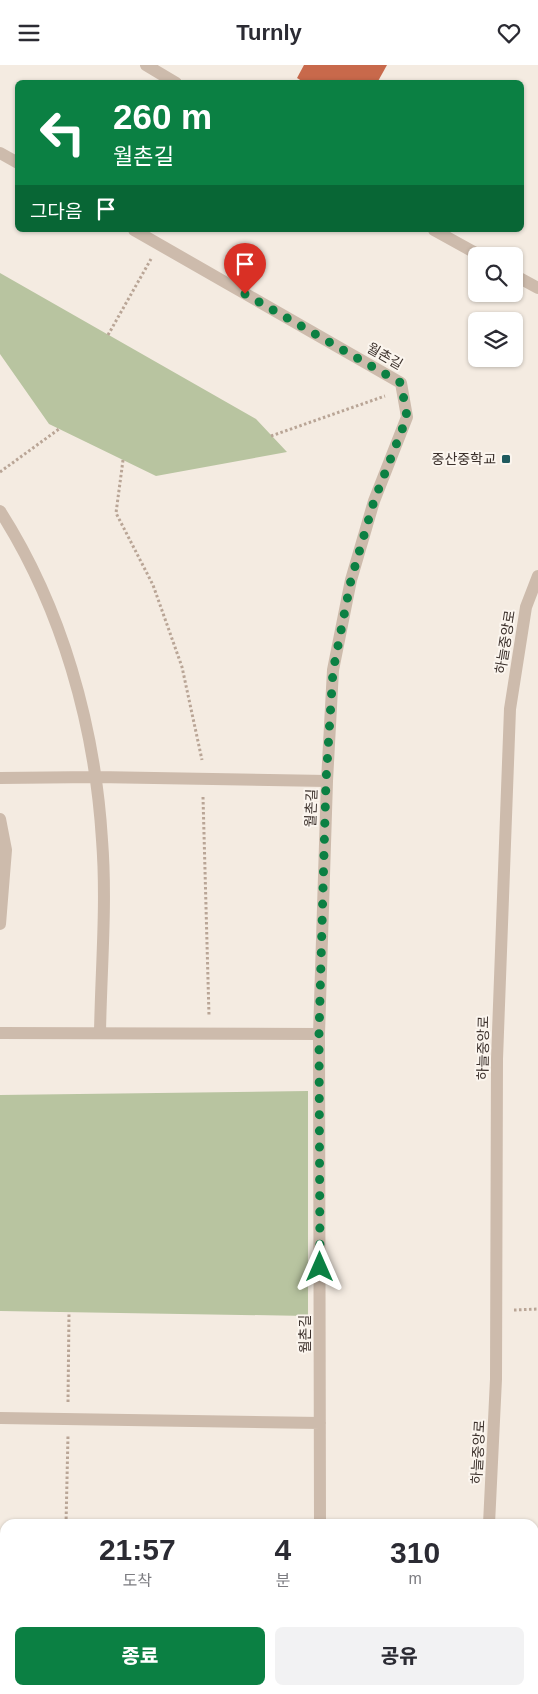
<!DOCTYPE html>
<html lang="ko">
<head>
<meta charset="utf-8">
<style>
	:root { --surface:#fff; --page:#f2f2f3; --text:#2b2b33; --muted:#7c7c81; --accent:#0b8043 }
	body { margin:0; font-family:Helvetica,"Noto Sans KR",sans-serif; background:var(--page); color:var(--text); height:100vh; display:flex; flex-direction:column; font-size:19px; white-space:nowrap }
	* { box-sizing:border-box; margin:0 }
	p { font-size:16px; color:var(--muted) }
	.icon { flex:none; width:28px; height:28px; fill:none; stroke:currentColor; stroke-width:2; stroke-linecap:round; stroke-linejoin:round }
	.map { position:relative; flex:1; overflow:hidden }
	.sheet { position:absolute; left:0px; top:1454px; width:539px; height:176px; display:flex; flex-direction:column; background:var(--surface); border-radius:15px 15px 0 0; box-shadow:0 1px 4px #0004 }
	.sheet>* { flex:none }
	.banner { position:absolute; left:15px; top:15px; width:509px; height:152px; border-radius:8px; box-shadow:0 1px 4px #0004; background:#0b8043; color:#fff; overflow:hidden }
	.fabs { position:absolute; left:468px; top:182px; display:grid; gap:10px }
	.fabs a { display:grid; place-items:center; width:55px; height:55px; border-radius:8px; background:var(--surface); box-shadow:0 1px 4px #0004; font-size:25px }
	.pin { position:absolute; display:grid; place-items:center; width:42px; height:42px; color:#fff; margin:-51px -21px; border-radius:50% 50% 50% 0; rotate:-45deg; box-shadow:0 0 5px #0007 }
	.pin .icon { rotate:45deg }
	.me { position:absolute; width:55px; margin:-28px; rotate:0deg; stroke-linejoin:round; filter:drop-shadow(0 0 4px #0008) }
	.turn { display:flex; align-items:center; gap:18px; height:105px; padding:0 15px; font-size:22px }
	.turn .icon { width:65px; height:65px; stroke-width:2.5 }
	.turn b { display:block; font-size:35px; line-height:42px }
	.then { display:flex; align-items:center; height:48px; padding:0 15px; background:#0003; gap:10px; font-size:19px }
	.eta { display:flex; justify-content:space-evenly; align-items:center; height:85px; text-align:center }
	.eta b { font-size:30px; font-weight:800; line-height:35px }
	.cta { display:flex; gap:10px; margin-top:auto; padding:10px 15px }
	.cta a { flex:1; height:58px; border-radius:8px; background:var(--accent); color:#fff; font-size:20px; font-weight:800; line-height:58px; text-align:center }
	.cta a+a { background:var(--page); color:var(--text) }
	header { display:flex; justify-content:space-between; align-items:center; height:65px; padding:0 15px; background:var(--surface); font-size:22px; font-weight:800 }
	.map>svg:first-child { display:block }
</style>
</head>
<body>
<header><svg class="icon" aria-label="menu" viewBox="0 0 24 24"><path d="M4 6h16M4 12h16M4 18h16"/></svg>Turnly<svg class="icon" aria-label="heart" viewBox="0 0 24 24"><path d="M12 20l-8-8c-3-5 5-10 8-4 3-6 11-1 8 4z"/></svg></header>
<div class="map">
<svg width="538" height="1629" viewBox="0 0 538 1629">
	<rect width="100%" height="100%" fill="#f4ebe1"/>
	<path fill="#b8c4a0" d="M0 208 256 354 287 387 156 411 49 359 0 289Z
		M308 1026V1251L0 1246V1030Z"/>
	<path fill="#c8694b" d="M304 0H387L377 18H305L297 13Z"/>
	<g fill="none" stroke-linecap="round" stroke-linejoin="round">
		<path stroke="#b9a596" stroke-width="3" stroke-dasharray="2.5 2.5" stroke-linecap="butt" d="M108 270 151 194
			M271 371 385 331
			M123 395 116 448 153 520 182 602 202 695
			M0 407 59 364
			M203 732 209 951
			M514 1245 538 1244
			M68 1337 69 1247
			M66 1459 68 1370
			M63 1629V1625"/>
		<path stroke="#cdbbac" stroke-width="12" d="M146 0 176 18
			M0 88 18 98
			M134 165 401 318 407 352 374 436 351 515 333 605 327 716 319 969 320 1459
			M434 165 481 191
			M514 210 538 223
			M0 446C62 543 95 661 102 775 107 839 101 904 100 968
			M0 713 96 712 327 716
			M0 754 6 785 0 859
			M0 968 319 969
			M0 1353 320 1358
			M489 1459 496 1314 497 994 510 644 526 542 538 511
			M0 1560H5
			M322 1625V1629
			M480 1629V1625"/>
	</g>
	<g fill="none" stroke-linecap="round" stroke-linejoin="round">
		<path stroke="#0b8043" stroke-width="9" stroke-dasharray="0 16.2" d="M245 229 401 318 407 352 374 436 351 515 333 606 326 716 319 969 320 1202"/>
	</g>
	<rect fill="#1f5a5e" stroke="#fbf5ee" stroke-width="2" x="501" y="389" width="10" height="10" rx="2.5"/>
	<g text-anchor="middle" stroke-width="4" stroke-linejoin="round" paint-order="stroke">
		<g font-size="14" fill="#3b302b" stroke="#fbf5ee">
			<text transform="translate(385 291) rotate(30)" y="5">월촌길</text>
			<text transform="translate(505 577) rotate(-81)" y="5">하늘중앙로</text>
			<text transform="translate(311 743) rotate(-88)" y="5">월촌길</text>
			<text transform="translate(483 983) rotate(-89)" y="5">하늘중앙로</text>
			<text transform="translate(305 1269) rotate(-90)" y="5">월촌길</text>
			<text transform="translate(478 1387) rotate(-87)" y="5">하늘중앙로</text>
		</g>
		<g font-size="14" fill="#3b302b" stroke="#fbf5ee" text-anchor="end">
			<text x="496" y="399">중산중학교</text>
		</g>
	</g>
</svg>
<div class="fabs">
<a><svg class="icon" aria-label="search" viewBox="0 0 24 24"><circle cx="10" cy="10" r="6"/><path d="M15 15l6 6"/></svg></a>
<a><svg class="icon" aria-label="layers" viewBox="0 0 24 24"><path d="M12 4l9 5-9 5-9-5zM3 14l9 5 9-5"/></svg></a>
</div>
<div class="pin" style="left:245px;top:229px;background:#d93025"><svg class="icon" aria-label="arrive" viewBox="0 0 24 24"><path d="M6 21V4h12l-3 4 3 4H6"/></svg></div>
<svg class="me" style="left:320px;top:1202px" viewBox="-20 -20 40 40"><path d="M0-17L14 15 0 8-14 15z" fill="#0b8043" stroke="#fff" stroke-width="4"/></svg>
<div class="banner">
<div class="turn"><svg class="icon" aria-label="left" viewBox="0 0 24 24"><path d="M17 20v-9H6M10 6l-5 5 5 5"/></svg><div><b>260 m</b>월촌길</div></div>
<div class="then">그다음<svg class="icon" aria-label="arrive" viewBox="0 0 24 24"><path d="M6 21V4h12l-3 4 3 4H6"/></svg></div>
</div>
<section class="sheet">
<div class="eta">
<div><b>21:57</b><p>도착</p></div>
<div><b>4</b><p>분</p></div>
<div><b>310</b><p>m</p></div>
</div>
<div class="cta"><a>종료</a><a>공유</a></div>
</section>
</div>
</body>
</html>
